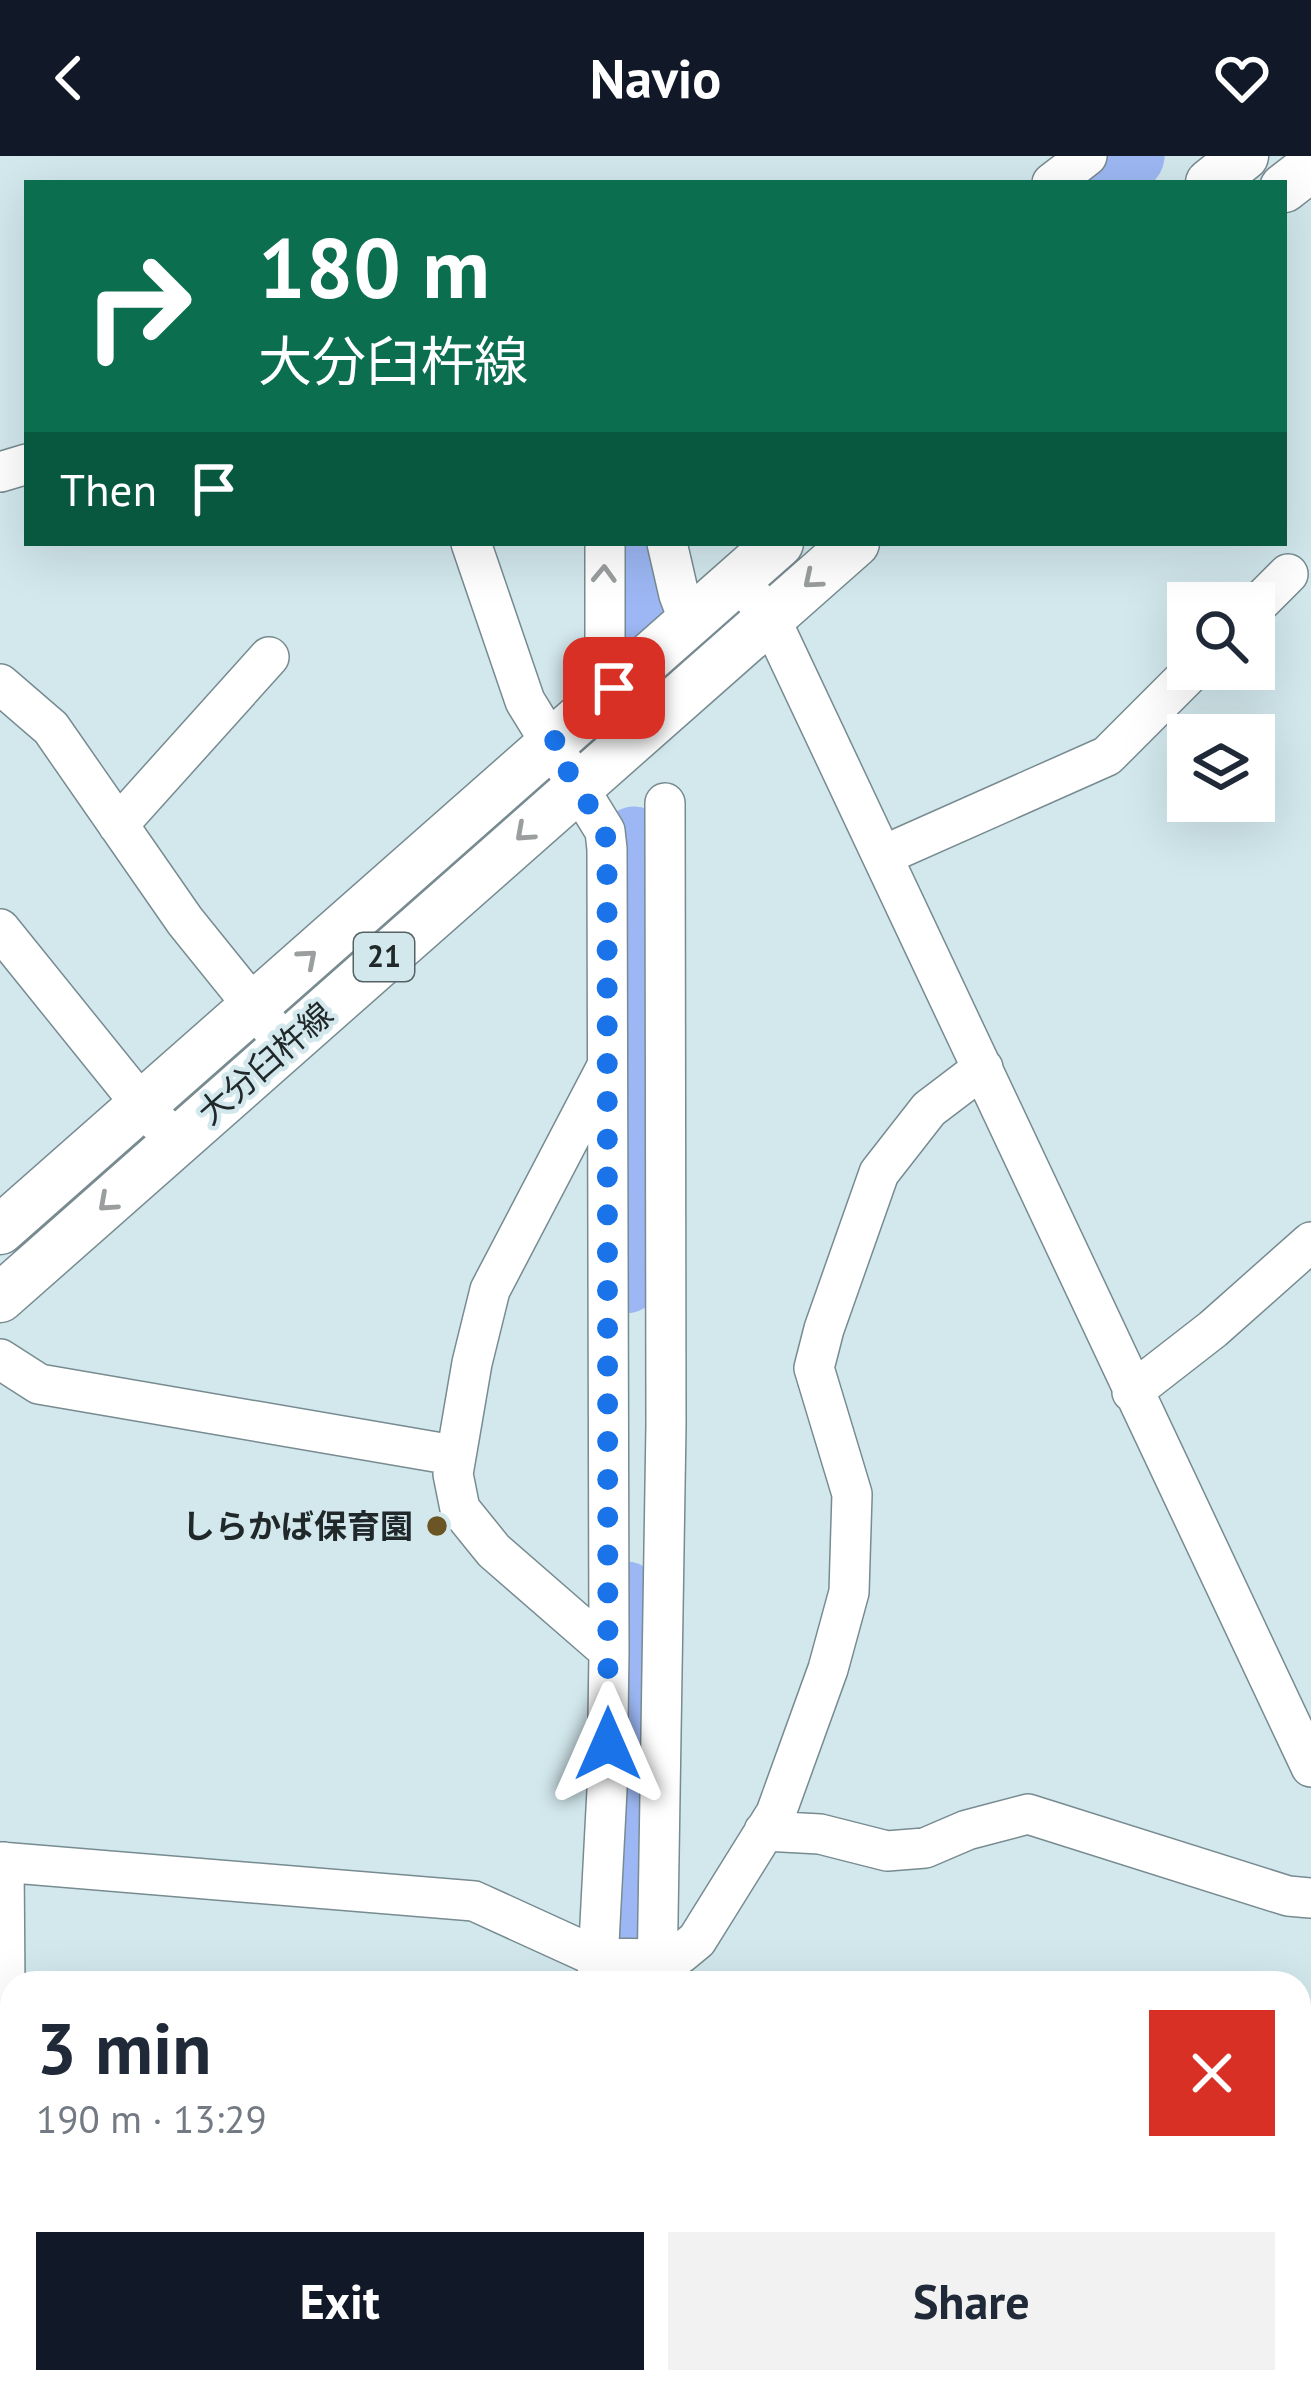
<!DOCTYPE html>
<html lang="en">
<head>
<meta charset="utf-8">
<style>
	:root { --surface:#fff; --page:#f2f2f3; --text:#1f2937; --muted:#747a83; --accent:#111827 }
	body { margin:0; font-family:"PT Sans","Noto Sans JP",sans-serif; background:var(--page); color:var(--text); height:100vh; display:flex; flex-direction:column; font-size:45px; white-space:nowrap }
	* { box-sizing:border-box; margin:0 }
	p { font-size:39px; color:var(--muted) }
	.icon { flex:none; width:66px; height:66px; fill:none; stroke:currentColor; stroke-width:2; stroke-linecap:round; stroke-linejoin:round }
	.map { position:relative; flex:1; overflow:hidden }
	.side { position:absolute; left:0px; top:1815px; width:1311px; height:423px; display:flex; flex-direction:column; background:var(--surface); border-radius:36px 36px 0 0; box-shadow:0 12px 48px #0002 }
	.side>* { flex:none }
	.banner { position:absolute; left:24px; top:24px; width:1263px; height:366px; border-radius:0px; box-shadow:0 12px 48px #0002; background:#0b6e4f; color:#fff; overflow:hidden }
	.buttons { position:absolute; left:1167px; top:426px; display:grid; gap:24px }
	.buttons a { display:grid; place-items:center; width:108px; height:108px; border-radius:0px; background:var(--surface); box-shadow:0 12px 48px #0002; font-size:60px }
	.pin { position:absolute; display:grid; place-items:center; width:102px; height:102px; color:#fff; margin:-51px; border-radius:24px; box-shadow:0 6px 18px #0006 }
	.me { position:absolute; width:132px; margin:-66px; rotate:0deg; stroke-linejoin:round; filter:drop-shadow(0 0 9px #0008) }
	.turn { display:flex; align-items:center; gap:42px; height:252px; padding:0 36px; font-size:54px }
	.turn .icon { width:156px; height:156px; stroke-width:2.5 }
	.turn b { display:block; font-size:84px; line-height:102px }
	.then { display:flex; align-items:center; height:114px; padding:0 36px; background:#0003; gap:24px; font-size:45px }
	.round { display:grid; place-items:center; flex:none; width:126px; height:126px; border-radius:0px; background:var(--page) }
	.headline { display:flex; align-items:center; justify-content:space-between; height:204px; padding:0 36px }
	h1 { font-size:72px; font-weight:700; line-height:90px }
	.primary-button { display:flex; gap:24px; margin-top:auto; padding:24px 36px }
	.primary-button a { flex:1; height:138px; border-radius:0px; background:var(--accent); color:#fff; font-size:48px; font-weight:700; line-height:138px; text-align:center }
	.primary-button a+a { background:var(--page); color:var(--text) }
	header { display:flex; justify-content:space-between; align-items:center; height:156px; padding:0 36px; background:var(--accent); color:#fff; font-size:54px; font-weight:700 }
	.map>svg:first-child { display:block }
</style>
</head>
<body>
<header><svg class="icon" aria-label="back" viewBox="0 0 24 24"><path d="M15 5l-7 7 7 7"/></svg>Navio<svg class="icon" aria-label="heart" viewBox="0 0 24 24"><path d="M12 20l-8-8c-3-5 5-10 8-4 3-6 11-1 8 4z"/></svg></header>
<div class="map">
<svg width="1311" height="2237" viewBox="0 0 1311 2237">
	<rect width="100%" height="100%" fill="#d2e8ed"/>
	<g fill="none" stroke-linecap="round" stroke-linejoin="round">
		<path stroke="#9cb7f3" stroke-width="69" d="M1095 27 1130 0
			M632 387 633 462
			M626 1123 634 685
			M626 1440 631 1675 627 1827"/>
	</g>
	<path fill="#50d3c8" d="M1311 2111V2161L1299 2165V2115Z"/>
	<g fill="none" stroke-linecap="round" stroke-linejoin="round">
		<g stroke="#778b90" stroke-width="42">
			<path id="minor" d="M1052 27 1087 0
				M0 316 27 308
				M471 387 525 545 605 675 607 693 609 1495 607 1634 597 1825
				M605 387V495L614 532
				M667 387 679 439 689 465
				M753 441 769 460 1311 1611
				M1254 452 1288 418
				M0 528 51 572 185 765 285 889
				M118 669 269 501
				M882 700 1107 600 1194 513
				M0 773 142 949 176 985
				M605 914 490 1134 472 1207 453 1318 460 1353 494 1395 609 1495
				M0 1203 39 1228 453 1299
				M1132 1236 1213 1173 1311 1086
				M764 1675 820 1678 887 1695 925 1692 967 1674 1028 1658 1288 1740 1311 1742
				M0 1706 474 1745 599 1802 659 1803 680 1798 697 1784 776 1657 828 1513 849 1436 852 1338 814 1212 824 1173 879 1017 929 953 983 912
				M4 1706 5 1831 12 1924
				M657 1824 666 1269 665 647
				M0 2020 12 1935
				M570 2226V2237
				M633 2226V2237
				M939 2237 941 2226"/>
		</g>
		<g stroke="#778b90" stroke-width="51">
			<path id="major" d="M1210 27 1244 0
				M1284 32 1311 11
				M0 1074 779 387
				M0 1142 855 387"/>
		</g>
		<use href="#minor" stroke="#fff" stroke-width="39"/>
		<use href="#major" stroke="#fff" stroke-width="48"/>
	</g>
	<defs><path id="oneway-chevron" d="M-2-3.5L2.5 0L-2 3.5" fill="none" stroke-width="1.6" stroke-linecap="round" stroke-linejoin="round" transform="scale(3)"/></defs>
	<g stroke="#9b9e9f">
		<use href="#oneway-chevron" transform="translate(604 418) rotate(-88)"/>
		<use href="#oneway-chevron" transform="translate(812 424) rotate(140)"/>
		<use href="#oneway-chevron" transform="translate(524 677) rotate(138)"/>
		<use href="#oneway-chevron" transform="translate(308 802) rotate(-41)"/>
		<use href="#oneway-chevron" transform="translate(107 1047) rotate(138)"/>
	</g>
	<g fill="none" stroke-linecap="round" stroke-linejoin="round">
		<path stroke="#1a73e8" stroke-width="21" stroke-dasharray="0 37.8" d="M608 1588 607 693 605 675 551 588 614 532"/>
	</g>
	<circle fill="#6c5525" stroke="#d2e8ed" stroke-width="4.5" cx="437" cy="1370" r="12"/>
	<g text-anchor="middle" stroke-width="9" stroke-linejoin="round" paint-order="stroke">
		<rect fill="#d2e8ed" stroke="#556264" stroke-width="3" x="354" y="777" width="60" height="48" rx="9"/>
		<g font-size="30" font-weight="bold" fill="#20282a">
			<text x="384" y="811">21</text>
		</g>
		<g font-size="33" fill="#20282a" stroke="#d2e8ed">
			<text transform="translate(265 907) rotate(-41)" y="12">大分臼杵線</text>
		</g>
		<g font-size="33" font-weight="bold" fill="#20282a" stroke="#d2e8ed" text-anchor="end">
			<text x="413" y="1382">しらかば保育園</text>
		</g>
	</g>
</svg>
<div class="buttons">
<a><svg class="icon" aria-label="search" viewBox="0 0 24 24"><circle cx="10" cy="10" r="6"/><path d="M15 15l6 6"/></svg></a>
<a><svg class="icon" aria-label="layers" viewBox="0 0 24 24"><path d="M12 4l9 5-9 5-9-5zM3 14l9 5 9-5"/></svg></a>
</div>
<div class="pin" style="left:614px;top:532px;background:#d93025"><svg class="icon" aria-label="arrive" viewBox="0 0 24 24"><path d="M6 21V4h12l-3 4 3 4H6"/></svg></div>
<svg class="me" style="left:608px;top:1588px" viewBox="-20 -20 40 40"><path d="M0-17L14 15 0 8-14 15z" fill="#1a73e8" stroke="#fff" stroke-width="4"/></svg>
<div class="banner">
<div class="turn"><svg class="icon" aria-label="right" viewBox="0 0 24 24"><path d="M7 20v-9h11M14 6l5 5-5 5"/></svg><div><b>180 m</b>大分臼杵線</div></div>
<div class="then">Then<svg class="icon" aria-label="arrive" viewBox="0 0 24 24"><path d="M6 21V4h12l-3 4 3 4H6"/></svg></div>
</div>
<section class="side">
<div class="headline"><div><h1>3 min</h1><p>190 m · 13:29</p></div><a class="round" style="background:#d93025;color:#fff"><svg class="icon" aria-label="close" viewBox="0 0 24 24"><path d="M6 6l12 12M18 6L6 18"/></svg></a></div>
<div class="primary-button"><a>Exit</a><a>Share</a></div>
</section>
</div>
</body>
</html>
